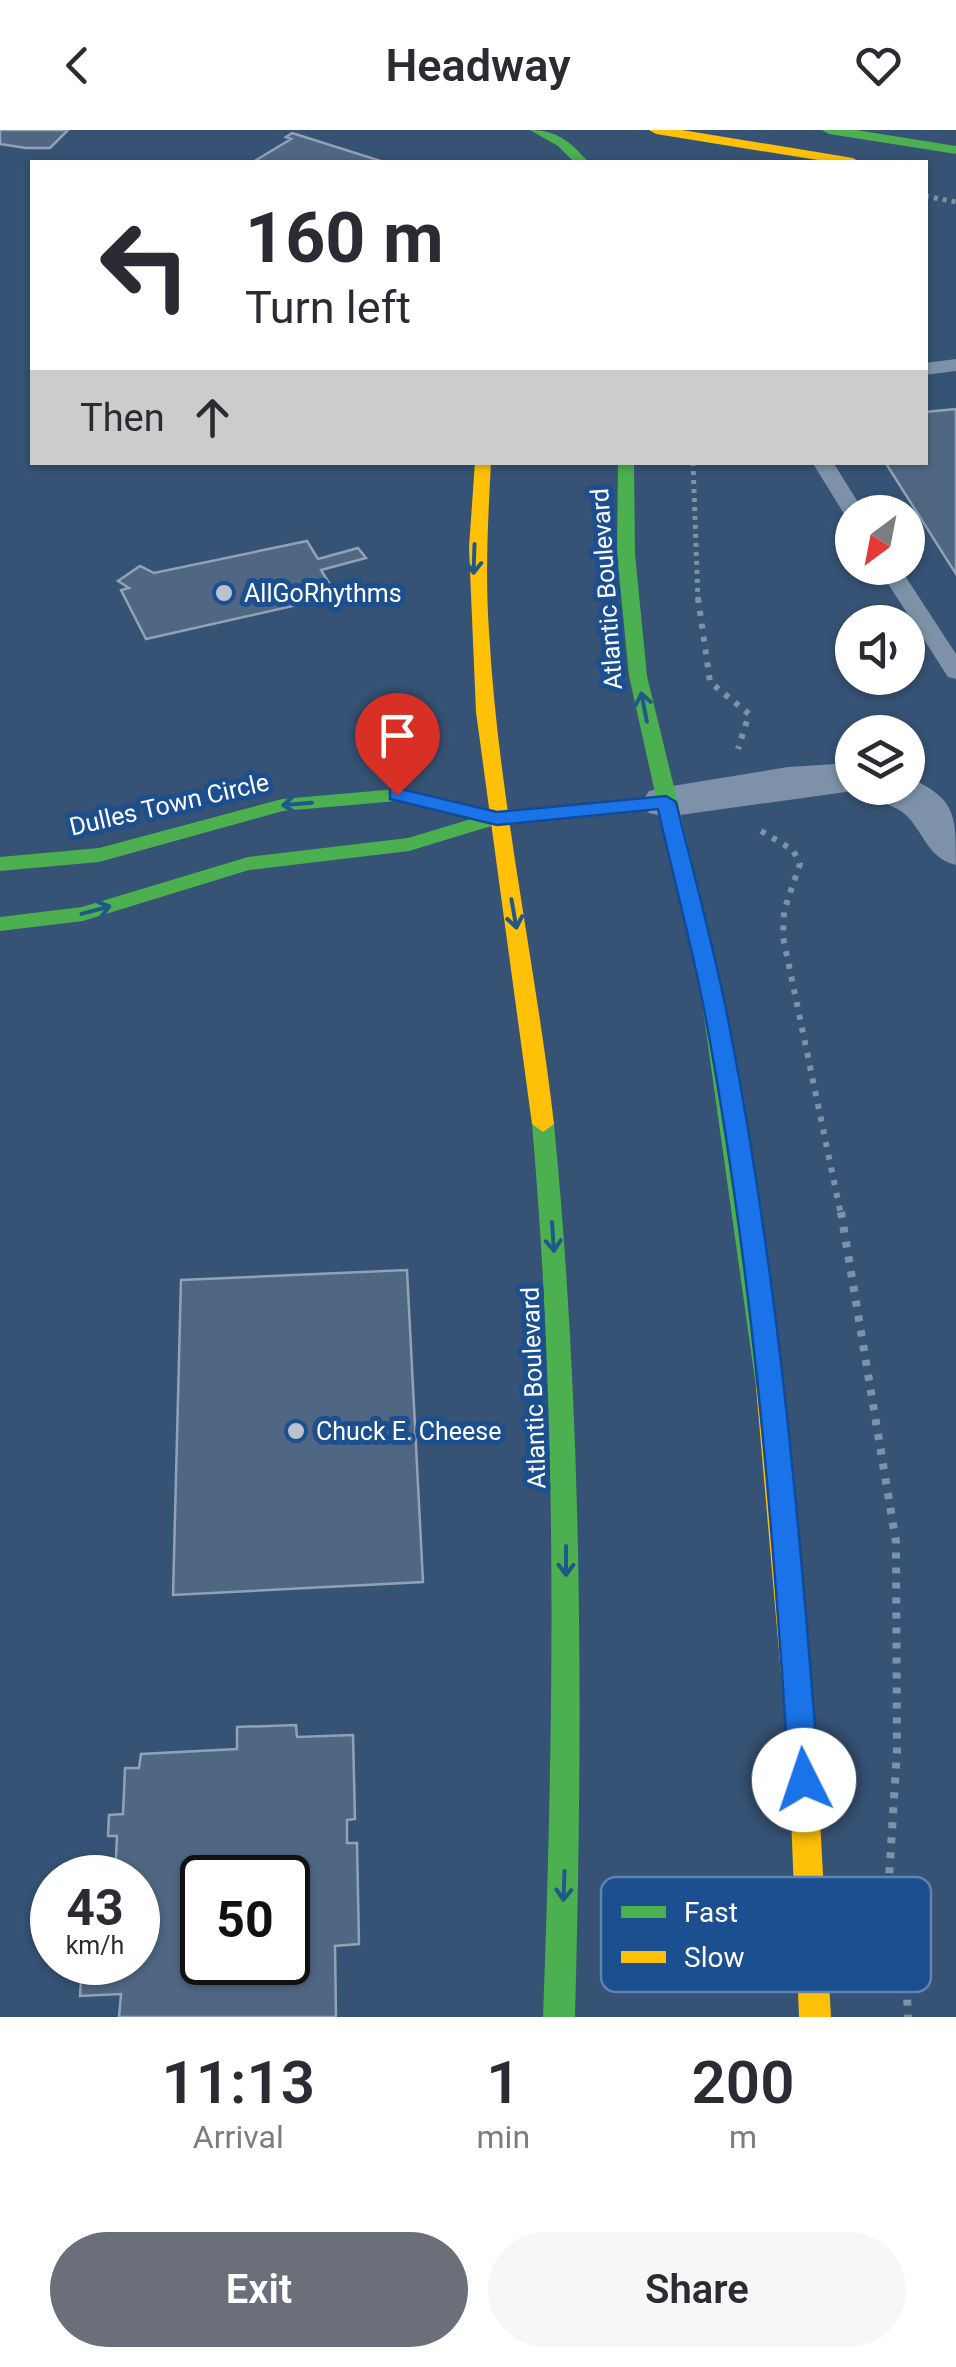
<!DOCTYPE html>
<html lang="en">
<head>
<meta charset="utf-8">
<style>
	:root { --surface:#fff; --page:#f7f7f7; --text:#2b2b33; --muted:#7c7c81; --accent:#6b6f79 }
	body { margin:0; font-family:Roboto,sans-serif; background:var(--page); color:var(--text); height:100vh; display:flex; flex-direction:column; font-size:38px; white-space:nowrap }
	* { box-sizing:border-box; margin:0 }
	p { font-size:32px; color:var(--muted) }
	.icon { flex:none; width:55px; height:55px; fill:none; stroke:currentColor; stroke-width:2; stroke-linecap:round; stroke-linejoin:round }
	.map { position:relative; height:1887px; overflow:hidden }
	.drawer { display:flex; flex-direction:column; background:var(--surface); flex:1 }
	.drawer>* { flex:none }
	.top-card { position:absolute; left:30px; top:30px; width:898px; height:305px; border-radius:0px; box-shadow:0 2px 8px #0004; background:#fff; color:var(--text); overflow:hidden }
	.needle { width:65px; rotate:212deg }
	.controls { position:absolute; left:835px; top:365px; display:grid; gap:20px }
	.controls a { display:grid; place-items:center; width:90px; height:90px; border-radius:50%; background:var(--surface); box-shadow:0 2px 8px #0004; font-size:50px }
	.speed { position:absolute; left:30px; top:1725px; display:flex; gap:20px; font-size:50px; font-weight:700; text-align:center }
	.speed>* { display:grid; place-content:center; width:130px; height:130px; border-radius:50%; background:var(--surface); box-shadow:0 2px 8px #0004; line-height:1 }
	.speed small { font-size:25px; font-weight:400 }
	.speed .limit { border:5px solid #111; border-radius:15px; background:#fff; color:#111 }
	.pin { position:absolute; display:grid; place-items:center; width:85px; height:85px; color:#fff; margin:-102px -42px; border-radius:50% 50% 50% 0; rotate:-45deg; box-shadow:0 0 10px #0007 }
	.pin .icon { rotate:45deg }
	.me { position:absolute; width:110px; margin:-55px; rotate:356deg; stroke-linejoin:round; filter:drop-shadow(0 0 8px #0008) }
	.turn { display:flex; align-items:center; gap:35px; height:210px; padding:0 50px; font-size:45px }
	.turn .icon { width:130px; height:130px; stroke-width:2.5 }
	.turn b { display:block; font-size:70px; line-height:85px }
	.then { display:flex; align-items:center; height:95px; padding:0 50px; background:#0003; gap:20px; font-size:38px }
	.eta { display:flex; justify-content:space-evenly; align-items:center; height:170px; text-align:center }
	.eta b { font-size:60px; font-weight:600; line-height:70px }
	.cta { display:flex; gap:20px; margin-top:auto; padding:20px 50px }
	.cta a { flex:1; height:115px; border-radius:60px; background:var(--accent); color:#fff; font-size:40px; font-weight:600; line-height:115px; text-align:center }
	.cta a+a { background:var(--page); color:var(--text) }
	header { display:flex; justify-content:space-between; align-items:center; height:130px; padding:0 50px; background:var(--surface); font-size:45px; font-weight:600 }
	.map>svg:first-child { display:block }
</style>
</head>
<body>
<header><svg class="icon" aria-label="back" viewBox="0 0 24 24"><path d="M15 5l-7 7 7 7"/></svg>Headway<svg class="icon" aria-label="heart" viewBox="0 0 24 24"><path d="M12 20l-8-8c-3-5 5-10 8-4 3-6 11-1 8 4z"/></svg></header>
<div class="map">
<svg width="956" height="1887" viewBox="0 0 956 1887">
	<rect width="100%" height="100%" fill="#365274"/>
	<path fill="#506783" stroke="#92a2b6" stroke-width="2.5" fill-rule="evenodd" d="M0 0H68L50 18H26L0 14Z
		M292 3 381 31 382 32H253L291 9 286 7Z
		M956 279V444L885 332H925V282Z
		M307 411 318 429 358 418 366 428 321 440 337 466 146 509 121 460 129 458 118 451 140 436 154 443Z
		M407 1140 423 1452 173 1465 181 1150Z
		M296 1595 297 1607 353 1605 355 1689 347 1690V1713H357L359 1814 335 1816 336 1887H119L121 1864 80 1866 82 1832H138V1748H115L117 1706H108L109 1685 123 1684 125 1638H139L141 1624 237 1619V1597ZM202 1748H288V1832H202Z"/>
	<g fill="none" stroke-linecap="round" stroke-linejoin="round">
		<path stroke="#7d92a8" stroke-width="5" stroke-dasharray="4 5" stroke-linecap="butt" d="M925 66 956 72
			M693 332 698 471"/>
		<path stroke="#7d92a8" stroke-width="6" stroke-dasharray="5 8" stroke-linecap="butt" d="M698 468 710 552 749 584 738 619
			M761 701 793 720 800 734 784 781 783 807 841 1085"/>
		<path stroke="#7d92a8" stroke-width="8" stroke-dasharray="6 9" stroke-linecap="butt" d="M841 1082 896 1412 897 1621 888 1764 905 1822 908 1887"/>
		<path fill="#7d92a8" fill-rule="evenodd" d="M956 229V241L925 245V233Z
			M812 332H833L864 382 846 387Z
			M878 438H900L956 524V549L948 547Z"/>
		<path fill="#7d92a8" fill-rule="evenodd" d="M852 633V658H908V647C956 669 956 683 956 735 928 728 925 705 907 686 895 674 877 674 867 659L666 687 649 683 642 672 649 661 666 657 788 637Z"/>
		<path fill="#4caf50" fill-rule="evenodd" d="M530 0C557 0 571 12 588 32H574L558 16Z
			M822 0H856L956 16V24L829 4Z
			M618 332H634L635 424 647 546 721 851 782 1257 778 1264 769 1267 760 1264 756 1257 699 851 659 679 498 694 409 721 249 740 83 791 0 801V787L82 777 248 727 408 708 471 689 397 671 283 681 99 732 0 741V727L99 718 282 669 397 659 496 682 656 667 629 546 617 424Z
			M543 986 554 994C583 1292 583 1588 575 1887H543C554 1589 558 1292 532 994Z"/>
		<path fill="#ffc107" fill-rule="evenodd" d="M649 0H682L853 28 860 32H830L656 4Z
			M475 332H491C488 389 485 445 489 501 498 666 535 830 554 994L543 1002 532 994 476 582 469 417Z
			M769 1247 778 1250 782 1257 817 1637 831 1887H799L789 1637 756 1257 760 1250Z"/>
	</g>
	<defs><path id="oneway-shaft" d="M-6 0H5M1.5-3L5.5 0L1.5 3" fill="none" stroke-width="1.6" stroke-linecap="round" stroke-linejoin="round" transform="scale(2.5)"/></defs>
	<g stroke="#205989">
		<use href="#oneway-shaft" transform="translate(474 429) rotate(92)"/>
		<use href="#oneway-shaft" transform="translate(644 577) rotate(-101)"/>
		<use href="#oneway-shaft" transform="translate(297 674) rotate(175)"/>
		<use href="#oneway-shaft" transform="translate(96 780) rotate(-15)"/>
		<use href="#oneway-shaft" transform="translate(514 784) rotate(80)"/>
		<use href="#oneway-shaft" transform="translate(553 1107) rotate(86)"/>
		<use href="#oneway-shaft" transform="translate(566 1431) rotate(90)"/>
		<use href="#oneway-shaft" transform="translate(564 1756) rotate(92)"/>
	</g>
	<path fill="#1a73e8" stroke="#114b97" stroke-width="2.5" d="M397 658 497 682 666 666 676 672C693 741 712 810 726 879 777 1133 800 1392 819 1650L814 1659 804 1663 794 1659 789 1650C773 1392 752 1133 704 879 691 812 673 746 658 679L497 695 390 669V660Z"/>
	<g fill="#b9c2ce" stroke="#1b4f8f" stroke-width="4">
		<circle cx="224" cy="463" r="10"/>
		<circle cx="296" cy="1301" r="10"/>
	</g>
	<g text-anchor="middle" stroke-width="10" stroke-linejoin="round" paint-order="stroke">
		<g font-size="25" fill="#fff" stroke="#1b4f8f">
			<text transform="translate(606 459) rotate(-94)" y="9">Atlantic Boulevard</text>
			<text transform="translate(169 674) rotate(-13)" y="9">Dulles Town Circle</text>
			<text transform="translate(533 1258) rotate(-92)" y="9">Atlantic Boulevard</text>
		</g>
		<g font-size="25" fill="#fff" stroke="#1b4f8f" text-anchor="start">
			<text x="244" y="472">AllGoRhythms</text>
			<text x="316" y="1310">Chuck E. Cheese</text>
		</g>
	</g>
	<rect x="601" y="1747" width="330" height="115" rx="15" fill="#1b4f8f" stroke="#5f84b1" stroke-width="2.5"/>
	<rect x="621" y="1776" width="45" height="12" fill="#4caf50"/>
	<rect x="621" y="1821" width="45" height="12" fill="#ffc107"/>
	<g font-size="28" fill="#fff">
		<text x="684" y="1792">Fast</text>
		<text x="684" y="1837">Slow</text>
	</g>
</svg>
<div class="controls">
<a><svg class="needle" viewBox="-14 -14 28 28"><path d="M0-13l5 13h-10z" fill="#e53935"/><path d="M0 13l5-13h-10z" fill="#7c7c81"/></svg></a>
<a><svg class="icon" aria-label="sound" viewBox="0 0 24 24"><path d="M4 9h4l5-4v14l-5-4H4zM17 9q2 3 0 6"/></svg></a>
<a><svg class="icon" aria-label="layers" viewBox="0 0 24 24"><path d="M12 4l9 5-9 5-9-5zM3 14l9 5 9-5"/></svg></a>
</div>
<div class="speed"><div>43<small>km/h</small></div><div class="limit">50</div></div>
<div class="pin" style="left:397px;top:665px;background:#d93025"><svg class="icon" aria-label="arrive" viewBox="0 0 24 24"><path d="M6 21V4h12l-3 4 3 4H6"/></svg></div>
<svg class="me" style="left:804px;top:1650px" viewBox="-20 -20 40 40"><circle r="19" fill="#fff"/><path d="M0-13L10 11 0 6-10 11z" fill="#1a73e8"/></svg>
<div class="top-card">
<div class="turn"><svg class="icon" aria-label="left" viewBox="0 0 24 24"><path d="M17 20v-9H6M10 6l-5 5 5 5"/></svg><div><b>160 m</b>Turn left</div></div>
<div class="then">Then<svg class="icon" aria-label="ahead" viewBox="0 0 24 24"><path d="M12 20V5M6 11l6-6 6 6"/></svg></div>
</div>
</div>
<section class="drawer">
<div class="eta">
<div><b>11:13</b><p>Arrival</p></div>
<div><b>1</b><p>min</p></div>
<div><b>200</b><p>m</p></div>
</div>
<div class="cta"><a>Exit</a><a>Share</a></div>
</section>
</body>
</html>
